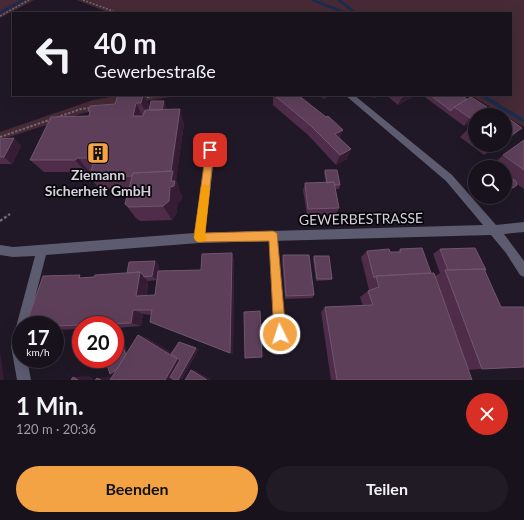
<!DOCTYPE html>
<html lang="de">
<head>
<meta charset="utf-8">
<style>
	:root { --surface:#18121c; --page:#211b25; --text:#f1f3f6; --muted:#9f9ea3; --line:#36323b; --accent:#f4a344 }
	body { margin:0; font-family:Lato,sans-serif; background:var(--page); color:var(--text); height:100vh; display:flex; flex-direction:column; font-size:15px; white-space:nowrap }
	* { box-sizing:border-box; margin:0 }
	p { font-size:13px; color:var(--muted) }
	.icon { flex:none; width:22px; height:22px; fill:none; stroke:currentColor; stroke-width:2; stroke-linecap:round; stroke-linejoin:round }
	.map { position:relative; height:380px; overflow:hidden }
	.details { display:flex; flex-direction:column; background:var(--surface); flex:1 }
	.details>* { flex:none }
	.guide { position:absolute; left:12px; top:12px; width:500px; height:84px; border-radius:0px; box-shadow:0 4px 16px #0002,0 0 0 1px var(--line); background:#18121c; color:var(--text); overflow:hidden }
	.buttons { position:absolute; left:468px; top:108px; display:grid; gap:8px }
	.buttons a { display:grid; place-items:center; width:44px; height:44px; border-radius:50%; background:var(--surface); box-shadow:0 4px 16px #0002,0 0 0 1px var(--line); font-size:20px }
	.speed { position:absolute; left:12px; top:316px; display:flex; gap:8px; font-size:20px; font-weight:700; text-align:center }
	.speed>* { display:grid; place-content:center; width:52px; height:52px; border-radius:50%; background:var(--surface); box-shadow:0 4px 16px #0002,0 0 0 1px var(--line); line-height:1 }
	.speed small { font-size:10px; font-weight:400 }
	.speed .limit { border:6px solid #d22; background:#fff; color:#111 }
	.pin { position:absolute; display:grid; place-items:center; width:34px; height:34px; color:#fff; margin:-17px; border-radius:8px; box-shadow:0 2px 6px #0006 }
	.me { position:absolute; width:44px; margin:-22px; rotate:356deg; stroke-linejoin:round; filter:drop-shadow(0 0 3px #0008) }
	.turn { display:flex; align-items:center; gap:14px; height:84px; padding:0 16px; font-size:18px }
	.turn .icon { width:52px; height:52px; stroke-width:2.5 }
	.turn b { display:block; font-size:28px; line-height:34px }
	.round { display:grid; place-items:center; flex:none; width:42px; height:42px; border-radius:21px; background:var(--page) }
	.summary { display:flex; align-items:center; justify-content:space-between; height:68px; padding:0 16px }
	h1 { font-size:24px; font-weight:700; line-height:30px }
	.button { display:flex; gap:8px; margin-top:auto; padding:8px 16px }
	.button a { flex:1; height:46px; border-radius:24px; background:var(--accent); color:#111; font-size:16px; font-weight:700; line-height:46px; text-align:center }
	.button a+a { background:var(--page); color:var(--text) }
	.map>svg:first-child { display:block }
</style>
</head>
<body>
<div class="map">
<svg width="524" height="380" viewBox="0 0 524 380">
	<rect width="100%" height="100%" fill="#201826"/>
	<path fill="#472a35" d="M0 0H34L0 18Z
		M77 0H524V127L470 95H511V13H110Z
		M122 95H184L125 104 80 114 0 140V132L93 100Z"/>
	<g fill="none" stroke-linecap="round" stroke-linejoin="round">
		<path stroke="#192c51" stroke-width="2.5" d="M313 0 346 13
			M339 0 355 13
			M0 13 23 0"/>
		<path stroke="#192c51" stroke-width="3.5" d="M481 95 524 121"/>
		<path stroke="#6f6874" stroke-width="1.5" stroke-dasharray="2 1.5" stroke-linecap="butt" d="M83 0 118 13
			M0 16 29 0"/>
		<path stroke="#6f6874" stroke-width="2" stroke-dasharray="2.5 1.5" stroke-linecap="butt" d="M143 98 159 95
			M0 137 81 109 91 108"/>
		<path stroke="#6f6874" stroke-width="2.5" stroke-dasharray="3 2" stroke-linecap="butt" d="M0 221 10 214"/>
		<path fill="#5c5b70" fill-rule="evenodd" d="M273 233 275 234 276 236 285 348 284 351 281 352 278 351 277 348 270 236 271 234Z"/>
		<path fill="#5c5b70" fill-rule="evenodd" d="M345 95H354L452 175 496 225 524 222V232L504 234 524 261V277L520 275 506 253 491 235 199 243 46 255 28 325H21V359H27L31 380H17L11 346 35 256 13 257 0 255V245L13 247 194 233 207 147 210 146 215 150 205 233 483 225 446 181Z"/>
	</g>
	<path fill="#4f2d4a" d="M144 95 150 107 167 108V110L184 123 176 180 179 187V190L182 196 181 201 178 202 176 215 172 220 140 221 136 218 125 204 129 188 100 189 89 177 91 171H89L86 172H44L30 160 89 116 90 114 88 111Z
		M273 95H298L340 139 347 159 336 165 308 135 273 105Z
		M321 95H331L324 99 321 96Z
		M370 95H380L374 98Z
		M386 95H413L411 98 398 105Z
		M422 95H460L481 115H475V119L464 126Z
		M475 125V145H500L484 155 460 137 467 130Z
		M14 138 21 146 12 164H0V139Z
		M524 140V189L517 184V185L505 193V167H492L493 166 492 165 503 155Z
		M475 168V174L471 172Z
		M325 170 340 185 339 189H335L339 208 336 214 307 215 303 190 305 183H326L324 173Z
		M400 249 431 273 435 276 440 273 433 254 440 249 486 270 485 271 482 369 468 370 472 380H331L321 312 325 307 363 306 360 297 368 291 369 290 361 257 367 251 390 252H397Z
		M232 253 234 261 233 354 150 322 151 315 143 314 141 326 115 328V325H81V329L55 330V325L84 277H94L127 273 159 265 157 280 148 281 147 295H155Z
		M283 255 314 295 312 298 285 299 282 260Z
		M314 256 332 279 331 280 316 281 313 259Z
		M260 311 262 357 246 358H245Z"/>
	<path fill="#361d35" d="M143 95H144L150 107 148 117 141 103Z
		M325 95H331L324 99Z
		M375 95H380L374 98Z
		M406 95H413L411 98 398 105 402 97Z
		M164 101 167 108 164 123 161 116Z
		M136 103 143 117 133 116Z
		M487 107 481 115H475V119L464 126 470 118Z
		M180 109 184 123 176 180 179 187V190L182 196 181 201 178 202 176 215 172 220 163 206 171 181 170 175Z
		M522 128 515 135 505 142V140Z
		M343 130 340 140 335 134Z
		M14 138 21 146 12 164 4 157Z
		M497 145H500L484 155 492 148Z
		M351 149 347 159 336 165 340 155Z
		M78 158 89 171 86 172 75 160Z
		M232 253 234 261 233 354 230 353Z
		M155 261 159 265 157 280 152 276Z
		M140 272 145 277H144L148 281 146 301 136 296Z
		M133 310 143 314 141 326 131 323Z
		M138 335 148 338 184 360 173 380H165Z
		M122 344 125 345 131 362 114 374H110Z
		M196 348 199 349 182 380H178Z
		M0 351 4 380H0Z
		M191 370H195L212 380H207Z
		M89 376 95 380H78L73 377Z
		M111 377 116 380H101L97 378Z"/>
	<path fill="#5e3f5a" stroke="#70566e" d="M118 95H143L141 103H136L133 116H143L145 110 180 109 171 171 133 173 132 176 89 177 95 158H78L75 160H30L51 117 89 116 90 111H88L90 106 115 104Z
		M274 95H298L326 117 328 116 343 130 335 134 351 149 340 155 310 125Z
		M399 95H406L402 97Z
		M430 95H460L467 99 454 107 451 111Z
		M471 97 487 107 470 118 454 107Z
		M151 101H164L162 110H149Z
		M497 111 503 115H491Z
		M505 116 522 128 505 140Z
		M475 125V136L467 130Z
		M14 138 4 157H0V139Z
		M524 140V170L503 155Z
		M487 145H497L492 148Z
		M484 163 489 167H477Z
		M494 165 497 167H492Z
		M325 170H337L340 185H335L334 182 327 183Z
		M173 171 171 181H175L174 186 170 187 169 201 163 206 129 207 125 204 133 173Z
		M505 173 516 181 517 185 513 188 508 187 505 189Z
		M334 182 339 208 308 209 305 183Z
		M422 248 431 273 376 276 374 278 367 251 389 249 390 252H401L400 249Z
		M475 248 486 270H484V269L448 270 440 249Z
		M232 253 230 353 150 322 152 310H133L131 323 55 326V325H26L43 276 80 275 79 278 94 277 95 275 140 272 136 296 155 295 158 271 201 270 202 254Z
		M283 255H309L314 295 286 296Z
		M314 256H329L332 279H317Z
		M155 261 152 276 144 277V276L140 272 127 273 129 262Z
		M484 269 501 307H524V367L482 369 445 270Z
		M434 273 472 380H337L325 307 373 305 368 291 379 287 376 276Z
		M260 311 262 357 245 358 244 312Z
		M138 335 177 359 165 380H110Z
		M179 342 196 348 178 380H174L170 377 180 360 171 354Z
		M122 344 126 355 117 369 110 374 105 359H115V348Z
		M191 370 207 380H185Z
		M73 377 78 380H71Z
		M97 378 101 380H95Z"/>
	<path fill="#f4a344" stroke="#9f6a2c" d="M210 146 214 150 205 233 273 231 277 233 286 334 285 338 280 340 276 338 274 334 269 241 199 242 196 241 194 238 206 150Z"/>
	<path fill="#f59e0b" d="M205 184 209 186 210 188 205 234 207 238 205 241 199 242 196 241 194 238 201 188 202 186Z"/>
	<defs>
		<g id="building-square" transform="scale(1.15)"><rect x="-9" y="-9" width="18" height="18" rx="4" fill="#f4a344" stroke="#08050a"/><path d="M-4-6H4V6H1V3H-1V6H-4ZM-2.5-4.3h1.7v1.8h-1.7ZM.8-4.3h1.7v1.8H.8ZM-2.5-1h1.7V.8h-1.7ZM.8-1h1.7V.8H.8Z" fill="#111"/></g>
	</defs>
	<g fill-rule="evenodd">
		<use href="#building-square" x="98" y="153"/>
	</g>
	<g text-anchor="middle" stroke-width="3.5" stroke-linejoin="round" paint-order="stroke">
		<g font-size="14" font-weight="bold" fill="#d6d1db" stroke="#08050a">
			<text x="98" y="180">Ziemann<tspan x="98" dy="16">Sicherheit GmbH</tspan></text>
		</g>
		<g font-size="14" fill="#d6d1db" stroke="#08050a">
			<text transform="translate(361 219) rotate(-1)" y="5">GEWERBESTRASSE</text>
		</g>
	</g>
</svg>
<div class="buttons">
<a><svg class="icon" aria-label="sound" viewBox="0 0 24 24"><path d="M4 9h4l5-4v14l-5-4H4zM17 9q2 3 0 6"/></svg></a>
<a><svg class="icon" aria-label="search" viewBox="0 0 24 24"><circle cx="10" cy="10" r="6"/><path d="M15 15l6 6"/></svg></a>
</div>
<div class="speed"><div>17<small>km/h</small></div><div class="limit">20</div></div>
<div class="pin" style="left:210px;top:150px;background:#d93025"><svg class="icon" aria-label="arrive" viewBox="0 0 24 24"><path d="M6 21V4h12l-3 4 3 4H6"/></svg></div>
<svg class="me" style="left:280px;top:334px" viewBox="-20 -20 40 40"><circle r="17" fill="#f4a344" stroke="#fff" stroke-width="3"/><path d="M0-11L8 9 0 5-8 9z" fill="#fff"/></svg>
<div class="guide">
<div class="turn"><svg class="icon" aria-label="left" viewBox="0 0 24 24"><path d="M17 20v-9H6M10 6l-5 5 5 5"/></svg><div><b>40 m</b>Gewerbestraße</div></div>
</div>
</div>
<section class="details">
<div class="summary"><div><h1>1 Min.</h1><p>120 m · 20:36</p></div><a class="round" style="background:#d93025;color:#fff"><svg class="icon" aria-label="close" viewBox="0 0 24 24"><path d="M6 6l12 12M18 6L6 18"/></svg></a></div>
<div class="button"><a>Beenden</a><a>Teilen</a></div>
</section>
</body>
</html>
